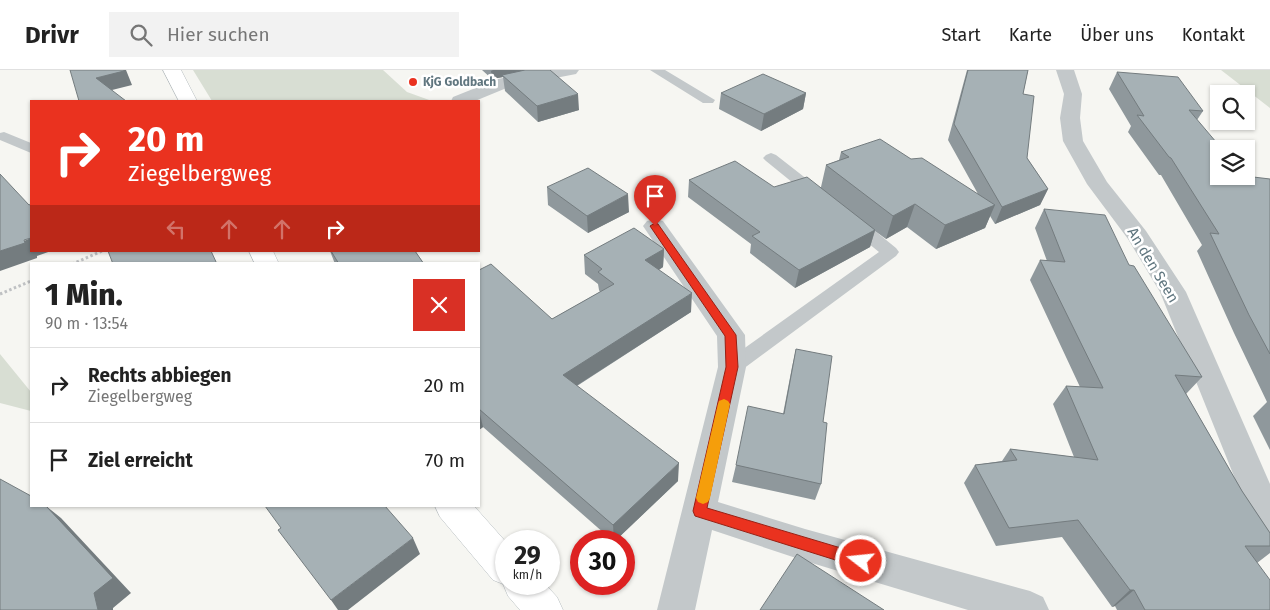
<!DOCTYPE html>
<html lang="de">
<head>
<meta charset="utf-8">
<style>
	:root { --surface:#fff; --page:#f2f2f2; --text:#222; --muted:#767676; --line:#e0e0e0 }
	body { margin:0; font-family:"Fira Sans",sans-serif; background:var(--page); color:var(--text); height:100vh; display:flex; flex-direction:column; font-size:19px; white-space:nowrap }
	* { box-sizing:border-box; margin:0 }
	p { font-size:16px; color:var(--muted) }
	.icon { flex:none; width:28px; height:28px; fill:none; stroke:currentColor; stroke-width:2; stroke-linecap:round; stroke-linejoin:round }
	.map { position:relative; flex:1; overflow:hidden }
	.side { position:absolute; left:30px; top:192px; width:450px; height:245px; display:flex; flex-direction:column; background:var(--surface); border-radius:0px; box-shadow:0 1px 4px #0004 }
	.side>* { flex:none }
	.banner { position:absolute; left:30px; top:30px; width:450px; height:152px; border-radius:0px; box-shadow:0 1px 4px #0004; background:#ea321f; color:#fff; overflow:hidden }
	.tools { position:absolute; left:1210px; top:15px; display:grid; gap:10px }
	.tools a { display:grid; place-items:center; width:45px; height:45px; border-radius:0px; background:var(--surface); box-shadow:0 1px 4px #0004; font-size:25px }
	.speed { position:absolute; left:495px; top:460px; display:flex; gap:10px; font-size:25px; font-weight:700; text-align:center }
	.speed>* { display:grid; place-content:center; width:65px; height:65px; border-radius:50%; background:var(--surface); box-shadow:0 1px 4px #0004; line-height:1 }
	.speed small { font-size:12px; font-weight:400 }
	.speed .limit { border:8px solid #d22; background:#fff; color:#111 }
	.pin { position:absolute; display:grid; place-items:center; width:42px; height:42px; color:#fff; margin:-51px -21px; border-radius:50% 50% 50% 0; rotate:-45deg; box-shadow:0 0 5px #0007 }
	.pin .icon { rotate:45deg }
	.me { position:absolute; width:55px; margin:-28px; rotate:286deg; stroke-linejoin:round; filter:drop-shadow(0 0 4px #0008) }
	.turn { display:flex; align-items:center; gap:18px; height:105px; padding:0 15px; font-size:22px }
	.turn .icon { width:65px; height:65px; stroke-width:2.5 }
	.turn b { display:block; font-size:35px; line-height:42px }
	.lanes { display:flex; align-items:center; height:48px; padding:0 15px; background:#0003; justify-content:center; gap:25px; direction:ltr }
	.lanes .off { opacity:.35 }
	.round { display:grid; place-items:center; flex:none; width:52px; height:52px; border-radius:0px; background:var(--page) }
	.overview { display:flex; align-items:center; justify-content:space-between; height:85px; padding:0 15px }
	h1 { font-size:30px; font-weight:800; line-height:38px }
	ul { padding:0; list-style:none }
	li { display:flex; align-items:center; gap:15px; height:75px; padding:0 15px; border-top:1px solid var(--line) }
	li div { flex:1 }
	li b { display:block; font-size:19px }
	li em { font-style:normal }
	header { display:flex; align-items:center; gap:30px; box-sizing:border-box; height:70px; padding:0 25px; background:var(--surface); border-bottom:1px solid var(--line) }
	header strong { font-size:24px }
	nav { display:flex; gap:28px; margin-inline-start:auto; font-size:18px }
	.search { width:350px; height:45px; background:var(--page); display:flex; align-items:center; gap:12px; box-sizing:border-box; padding:0 18px; border-radius:0px; color:var(--muted); font-size:19px }
	.map>svg:first-child { display:block }
</style>
</head>
<body>
<header>
<strong>Drivr</strong>
<div class="search"><svg class="icon" aria-label="search" viewBox="0 0 24 24"><circle cx="10" cy="10" r="6"/><path d="M15 15l6 6"/></svg>Hier suchen</div>
<nav><a>Start</a><a>Karte</a><a>Über uns</a><a>Kontakt</a></nav>
</header>
<div class="map">
<svg width="1270" height="540" viewBox="0 0 1270 540">
	<rect width="100%" height="100%" fill="#f6f6f2"/>
	<path fill="#d8ded3" d="M193 0H383L407 22 432 31H212Z
		M1221 0H1270V38Z
		M0 284 31 322V341L0 333Z"/>
	<g fill="none" stroke-linecap="round" stroke-linejoin="round">
		<g stroke="#b5bcbf" stroke-width="1">
			<path id="secondary" d="M163 0H181L197 31H179Z
				M249 181H273L279 194H255Z
				M435 436H474L506 472V514H545L557 527 563 540H520L508 526 503 514 493 510 440 447Z"/>
		</g>
		<path stroke="#bfc1c3" stroke-width="3" stroke-dasharray="2.5 2.5" stroke-linecap="butt" d="M72 194 102 181
			M0 224 31 211"/>
		<path fill="#c3c8ca" fill-rule="evenodd" d="M650 0H665L715 30 713 33H703Z
			M4 62 31 73V83L0 70V63Z
			M771 83 776 85 826 124 828 127 826 130H814L766 91 763 88 766 85Z
			M853 147 859 148 896 178 899 182 896 186 739 302 732 305 725 302 722 297 725 292 879 182 847 156 845 152 847 148Z"/>
		<path fill="#c3c8ca" fill-rule="evenodd" d="M543 0H579L576 4 509 17 475 31H451L453 27 498 9Z
			M1056 0H1074L1082 24 1080 48 1083 71 1107 112 1146 161 1186 222 1270 414V464L1258 460 1248 441 1160 222 1128 169 1087 114 1063 71 1060 48 1064 24Z
			M655 149 663 151 745 265 746 297 718 432 805 459 1030 521 1043 527 1049 540H968L805 491 712 460 695 540H657L718 297 717 266 643 156 647 151Z"/>
		<use href="#secondary" fill="#fff" fill-rule="evenodd"/>
	</g>
	<path fill="#8f989c" d="M482 0H550L579 40 538 52 505 21 503 7 492 9Z
		M967 0H1028L1023 24 1027 88 1048 119 1040 135 995 154 990 146 985 158 936 179 907 157 886 169 875 161 870 177 795 218 750 183 751 174 688 127 689 110 774 117H821L826 95 839 90 841 82 911 89 978 124 948 70Z
		M1117 2 1203 41 1197 50 1219 106 1270 109V380L1253 346 1267 332 1234 263 1197 181 1202 175 1161 105H1159L1128 62 1131 56 1109 19Z
		M721 23H806L803 39 761 61 719 39Z
		M547 117 629 142 588 163 548 135Z
		M1044 139 1129 195 1202 307 1186 324 1242 421 1270 463V483L1257 493 1270 540H1117L1115 536 1112 537 1062 467 996 476 964 413 975 395 1002 391 1010 379 1074 387 1053 334 1066 316 1080 317 1030 210 1040 190 1047 191 1035 158Z
		M664 179 663 197 659 200 691 242 577 316 678 411 615 471H613L483 357 479 360V200L552 249 600 222 599 220 598 214 585 204 584 185Z
		M330 181H415L424 194H335Z
		M796 279 823 352 821 414 815 430 732 412 736 395 783 344 792 297Z"/>
	<path fill="#747c7f" d="M124 0H126L132 15 104 22 96 8Z
		M493 0H533L502 5 503 7 492 9 491 1Z
		M806 23 803 39 761 61 764 44Z
		M578 24 579 40 538 52 537 36Z
		M1048 119 1040 135 995 154 1002 137Z
		M628 124 629 142 588 163 587 146Z
		M915 134 907 157 886 169 893 146Z
		M995 135 985 158 936 179 945 155Z
		M875 160 870 177 795 218 799 200Z
		M31 168V181H51L37 186V188L0 201V181Z
		M664 179 663 197 645 208V190Z
		M692 223 691 242 565 323 563 305Z
		M479 340 483 357 479 360Z
		M679 393 678 411 615 471H614L613 455Z
		M46 436 61 448 131 523 113 538V540H98Z
		M413 468 420 484 348 540H338L331 530Z
		M1130 520H1134L1115 536 1112 537Z"/>
	<path fill="#a6b1b5" stroke="#747c7f" d="M70 0H124V1L96 8 126 31H79Z
		M525 0H550L578 24 537 36 502 5Z
		M968 0H1028L1023 24 1034 26 1027 88 1048 119 1002 137 954 54Z
		M1117 2 1178 7 1203 41 1189 40 1222 79H1219V106H1245L1270 109V284L1249 245 1210 163 1219 164 1171 88 1169 87 1137 45 1144 46Z
		M763 4 806 23 764 44 721 23Z
		M880 69 911 89 922 88 995 135 945 155 915 134 893 146 826 95 849 87 841 82Z
		M735 91 774 117 807 107 875 160 799 200 752 166 760 162 689 110Z
		M588 98 628 124 587 146 547 117Z
		M0 104 29 135 31 134V168L24 170 25 173 0 181Z
		M1044 139 1105 145 1129 195 1134 196 1202 307 1175 305 1242 421 1270 463V476H1245L1270 510V540H1145L1134 520H1130L1078 450 1009 458 975 395 1017 390 1010 379 1098 390 1066 316 1103 318 1040 190 1065 192Z
		M634 158 664 179 645 190 692 223 563 305 679 393 613 455 479 339V200L491 194 552 249 614 214 598 202 602 199 584 185Z
		M108 181H211L217 194H113Z
		M331 181H415L424 194H339Z
		M796 279 832 286 823 352 827 353 821 414 736 395 748 336 784 344Z
		M0 409 31 426V436H46L113 508 94 523 98 540H0Z
		M265 436H385L413 468 331 530 278 460 281 458Z
		M797 484 884 540H760Z"/>
	<path fill="#ea321f" stroke="#982014" d="M655 153 658 154 736 265 738 297 707 438 861 484 866 486 868 491 866 496 861 498 695 446 693 441 726 297 725 266 650 156Z"/>
	<path fill="#f59e0b" d="M724 329 728 331 730 334 710 428 708 432 703 434 698 432 696 428 718 334 719 331Z"/>
	<circle fill="#ea321f" stroke="#fff" stroke-width="2" cx="413" cy="12" r="5"/>
	<g text-anchor="middle" stroke-width="5" stroke-linejoin="round" paint-order="stroke">
		<g font-size="12" font-weight="bold" fill="#60767f" stroke="#fff" text-anchor="start">
			<text x="423" y="16">KjG Goldbach</text>
		</g>
		<g font-size="15" fill="#60767f" stroke="#fff">
			<text transform="translate(1153 195) rotate(59)" y="5">An den Seen</text>
		</g>
	</g>
</svg>
<div class="tools">
<a><svg class="icon" aria-label="search" viewBox="0 0 24 24"><circle cx="10" cy="10" r="6"/><path d="M15 15l6 6"/></svg></a>
<a><svg class="icon" aria-label="layers" viewBox="0 0 24 24"><path d="M12 4l9 5-9 5-9-5zM3 14l9 5 9-5"/></svg></a>
</div>
<div class="speed"><div>29<small>km/h</small></div><div class="limit">30</div></div>
<div class="pin" style="left:655px;top:156px;background:#d93025"><svg class="icon" aria-label="arrive" viewBox="0 0 24 24"><path d="M6 21V4h12l-3 4 3 4H6"/></svg></div>
<svg class="me" style="left:861px;top:491px" viewBox="-20 -20 40 40"><circle r="17" fill="#ea321f" stroke="#fff" stroke-width="3"/><path d="M0-11L8 9 0 5-8 9z" fill="#fff"/></svg>
<div class="banner">
<div class="turn"><svg class="icon" aria-label="right" viewBox="0 0 24 24"><path d="M7 20v-9h11M14 6l5 5-5 5"/></svg><div><b>20 m</b>Ziegelbergweg</div></div>
<div class="lanes"><svg class="icon off" aria-label="left" viewBox="0 0 24 24"><path d="M17 20v-9H6M10 6l-5 5 5 5"/></svg><svg class="icon off" aria-label="ahead" viewBox="0 0 24 24"><path d="M12 20V5M6 11l6-6 6 6"/></svg><svg class="icon off" aria-label="ahead" viewBox="0 0 24 24"><path d="M12 20V5M6 11l6-6 6 6"/></svg><svg class="icon" aria-label="right" viewBox="0 0 24 24"><path d="M7 20v-9h11M14 6l5 5-5 5"/></svg></div>
</div>
<section class="side">
<div class="overview"><div><h1>1 Min.</h1><p>90 m · 13:54</p></div><a class="round" style="background:#d93025;color:#fff"><svg class="icon" aria-label="close" viewBox="0 0 24 24"><path d="M6 6l12 12M18 6L6 18"/></svg></a></div>
<ul>
<li><svg class="icon" aria-label="right" viewBox="0 0 24 24"><path d="M7 20v-9h11M14 6l5 5-5 5"/></svg><div><b>Rechts abbiegen</b><p>Ziegelbergweg</p></div><em>20 m</em></li>
<li><svg class="icon" aria-label="arrive" viewBox="0 0 24 24"><path d="M6 21V4h12l-3 4 3 4H6"/></svg><div><b>Ziel erreicht</b></div><em>70 m</em></li>
</ul>
</section>
</div>
</body>
</html>
